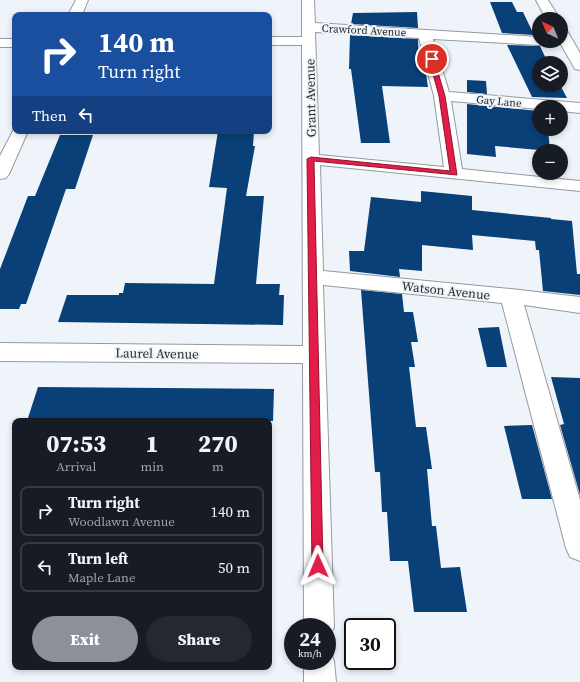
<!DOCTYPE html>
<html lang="en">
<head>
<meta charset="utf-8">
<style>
	:root { --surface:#171b24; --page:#242831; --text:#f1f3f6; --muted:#9ea1a6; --line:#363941; --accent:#8c9099 }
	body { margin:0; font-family:"Source Serif 4",serif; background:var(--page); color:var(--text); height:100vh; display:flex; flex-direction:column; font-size:15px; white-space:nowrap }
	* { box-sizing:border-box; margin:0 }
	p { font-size:13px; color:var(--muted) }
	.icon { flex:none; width:22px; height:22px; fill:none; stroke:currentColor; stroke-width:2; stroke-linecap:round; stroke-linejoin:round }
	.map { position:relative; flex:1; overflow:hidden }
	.side { position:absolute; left:12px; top:418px; width:260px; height:252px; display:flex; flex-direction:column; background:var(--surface); border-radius:8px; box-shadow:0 2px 6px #0003 }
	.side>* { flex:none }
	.hud { position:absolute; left:12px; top:12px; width:260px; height:122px; border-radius:8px; box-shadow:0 2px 6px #0003; background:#1a4fa0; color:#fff; overflow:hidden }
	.needle { width:26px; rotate:316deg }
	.buttons { position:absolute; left:532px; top:12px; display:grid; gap:8px }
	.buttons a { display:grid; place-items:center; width:36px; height:36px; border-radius:50%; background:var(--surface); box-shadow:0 2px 6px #0003; font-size:20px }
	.speed { position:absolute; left:284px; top:618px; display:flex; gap:8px; font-size:20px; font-weight:700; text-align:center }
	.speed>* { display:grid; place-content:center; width:52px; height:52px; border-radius:50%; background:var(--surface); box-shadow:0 2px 6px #0003; line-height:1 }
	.speed small { font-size:10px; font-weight:400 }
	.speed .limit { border:2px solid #111; border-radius:6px; background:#fff; color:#111 }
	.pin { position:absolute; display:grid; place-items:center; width:34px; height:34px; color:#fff; margin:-17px; border:2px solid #fff; border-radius:50%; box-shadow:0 1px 4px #0007 }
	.me { position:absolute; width:44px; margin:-22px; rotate:359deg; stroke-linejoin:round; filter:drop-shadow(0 0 3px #0008) }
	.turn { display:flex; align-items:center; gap:14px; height:84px; padding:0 20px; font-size:18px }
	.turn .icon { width:52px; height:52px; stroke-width:2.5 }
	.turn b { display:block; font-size:28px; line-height:34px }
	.then { display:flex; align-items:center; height:38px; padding:0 20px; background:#0003; gap:8px; font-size:15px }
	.eta { display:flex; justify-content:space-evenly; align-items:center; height:68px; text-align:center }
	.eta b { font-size:24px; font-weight:800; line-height:28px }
	.action { display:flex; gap:8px; margin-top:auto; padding:8px 20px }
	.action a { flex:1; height:46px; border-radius:24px; background:var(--accent); color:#fff; font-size:16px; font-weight:800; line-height:46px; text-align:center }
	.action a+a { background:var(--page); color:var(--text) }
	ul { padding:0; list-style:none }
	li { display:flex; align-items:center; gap:12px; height:50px; margin:0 8px 6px; padding:0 12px; border:2px solid var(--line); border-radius:8px }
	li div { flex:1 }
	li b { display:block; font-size:15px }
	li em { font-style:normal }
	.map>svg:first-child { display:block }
</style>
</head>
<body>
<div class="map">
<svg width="580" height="682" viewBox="0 0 580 682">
	<rect width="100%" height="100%" fill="#eff4fa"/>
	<path fill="#084077" d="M490 2H512L517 12H523L534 35 502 33Z
		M417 12 418 28 351 24 353 13Z
		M350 35 418 39 419 67H425L428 87 382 86 390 143H361L351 69H349Z
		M507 45 540 46 548 63H539V85H560L567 98 532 97Z
		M467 80 486 81 487 94 467 92Z
		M467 104 539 111V129H548L550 151 495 146 496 157 467 154Z
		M218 131H254L253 146H255L246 196H264L256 284H280L279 295H284L283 325 58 322 67 295H119V293H123L125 283 214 284 227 188 209 187Z
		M60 135H93L75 189H66L26 304H21L19 309H0V269L28 196H35Z
		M421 191 472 196V210L551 218V219L572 221 577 274H580V295L543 291 539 250H536L535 241 472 235 473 250 422 245V271L399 269 400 277 350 271 349 251H364L371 197 421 202Z
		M361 290 402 294 404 312H413L418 342H411L415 367H409L416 427H426L432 469H427L432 526H436L441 568 460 567 467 612H414L408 561H390L387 512H382L380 472H375Z
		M499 327 507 367H487L478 328Z
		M551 377 580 378V495L560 425 564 424Z
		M38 387 274 389 273 421H27Z
		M532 425 552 499H522L504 426Z"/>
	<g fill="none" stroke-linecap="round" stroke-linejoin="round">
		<g stroke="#959a9f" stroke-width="2">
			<path id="minor" d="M76 0H88L82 15H68Z
				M302 0H314L315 23 539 37V41H546L544 44 539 45 433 39 449 92 580 103V113L561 111V107H539V109L451 101 462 169 580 181V191L320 165 323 271 511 289 580 297V313L524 305 580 500V561L570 557 566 548 502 303 323 285 334 627 329 637 327 638V627H304L303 363 0 361V343L303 346 302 45H269V37H302ZM315 32 419 38 434 96 444 167 319 155Z
				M536 0H548L560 19H546Z
				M561 28 566 29 580 53V70L575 69 559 41H561Z
				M0 39H15V47H0Z
				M15 127V131H28L9 174 6 178 0 179V156Z
				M327 649 330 650 334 661 336 682H304V661H327Z"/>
		</g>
		<use href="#minor" fill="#fff" fill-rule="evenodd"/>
	</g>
	<path fill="#e11d48" stroke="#92132f" d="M432 57 434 59 445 96 457 175 314 161 323 566 322 570 318 572 314 570 312 566 307 159 311 157 450 171 439 96 429 59Z"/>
	<g text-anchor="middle" stroke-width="4" stroke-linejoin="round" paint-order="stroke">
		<g font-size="11" fill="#26282a" stroke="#eff4fa">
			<text transform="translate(364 30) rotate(3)" y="4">Crawford Avenue</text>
			<text transform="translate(499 101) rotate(5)" y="4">Gay Lane</text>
		</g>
		<g font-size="13" fill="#26282a" stroke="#eff4fa">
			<text transform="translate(310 98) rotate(-91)" y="5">Grant Avenue</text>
			<text transform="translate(446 290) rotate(6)" y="5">Watson Avenue</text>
			<text transform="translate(157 353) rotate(1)" y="5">Laurel Avenue</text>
		</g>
	</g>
</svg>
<div class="buttons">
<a><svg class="needle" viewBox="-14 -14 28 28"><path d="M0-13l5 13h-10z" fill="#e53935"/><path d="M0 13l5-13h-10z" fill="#9ea1a6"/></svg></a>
<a><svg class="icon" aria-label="layers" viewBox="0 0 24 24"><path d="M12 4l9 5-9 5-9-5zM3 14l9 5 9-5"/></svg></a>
<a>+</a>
<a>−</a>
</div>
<div class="speed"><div>24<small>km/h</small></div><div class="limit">30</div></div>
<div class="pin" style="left:432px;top:59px;background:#d93025"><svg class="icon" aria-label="arrive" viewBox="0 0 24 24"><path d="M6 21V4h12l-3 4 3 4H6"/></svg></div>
<svg class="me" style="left:318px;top:566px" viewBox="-20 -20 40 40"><path d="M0-17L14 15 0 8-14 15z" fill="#e11d48" stroke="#fff" stroke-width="4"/></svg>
<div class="hud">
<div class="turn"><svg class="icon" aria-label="right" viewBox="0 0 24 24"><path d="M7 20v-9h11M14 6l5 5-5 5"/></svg><div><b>140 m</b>Turn right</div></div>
<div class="then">Then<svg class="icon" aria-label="left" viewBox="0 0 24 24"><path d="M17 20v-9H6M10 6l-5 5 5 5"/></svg></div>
</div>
<section class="side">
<div class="eta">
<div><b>07:53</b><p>Arrival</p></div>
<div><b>1</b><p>min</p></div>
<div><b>270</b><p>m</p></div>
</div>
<ul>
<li><svg class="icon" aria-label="right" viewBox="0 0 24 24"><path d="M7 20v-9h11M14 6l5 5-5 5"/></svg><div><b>Turn right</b><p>Woodlawn Avenue</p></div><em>140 m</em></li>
<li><svg class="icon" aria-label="left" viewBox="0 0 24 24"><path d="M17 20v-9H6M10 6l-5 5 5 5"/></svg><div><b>Turn left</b><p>Maple Lane</p></div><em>50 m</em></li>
</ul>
<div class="action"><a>Exit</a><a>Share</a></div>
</section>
</div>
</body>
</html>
